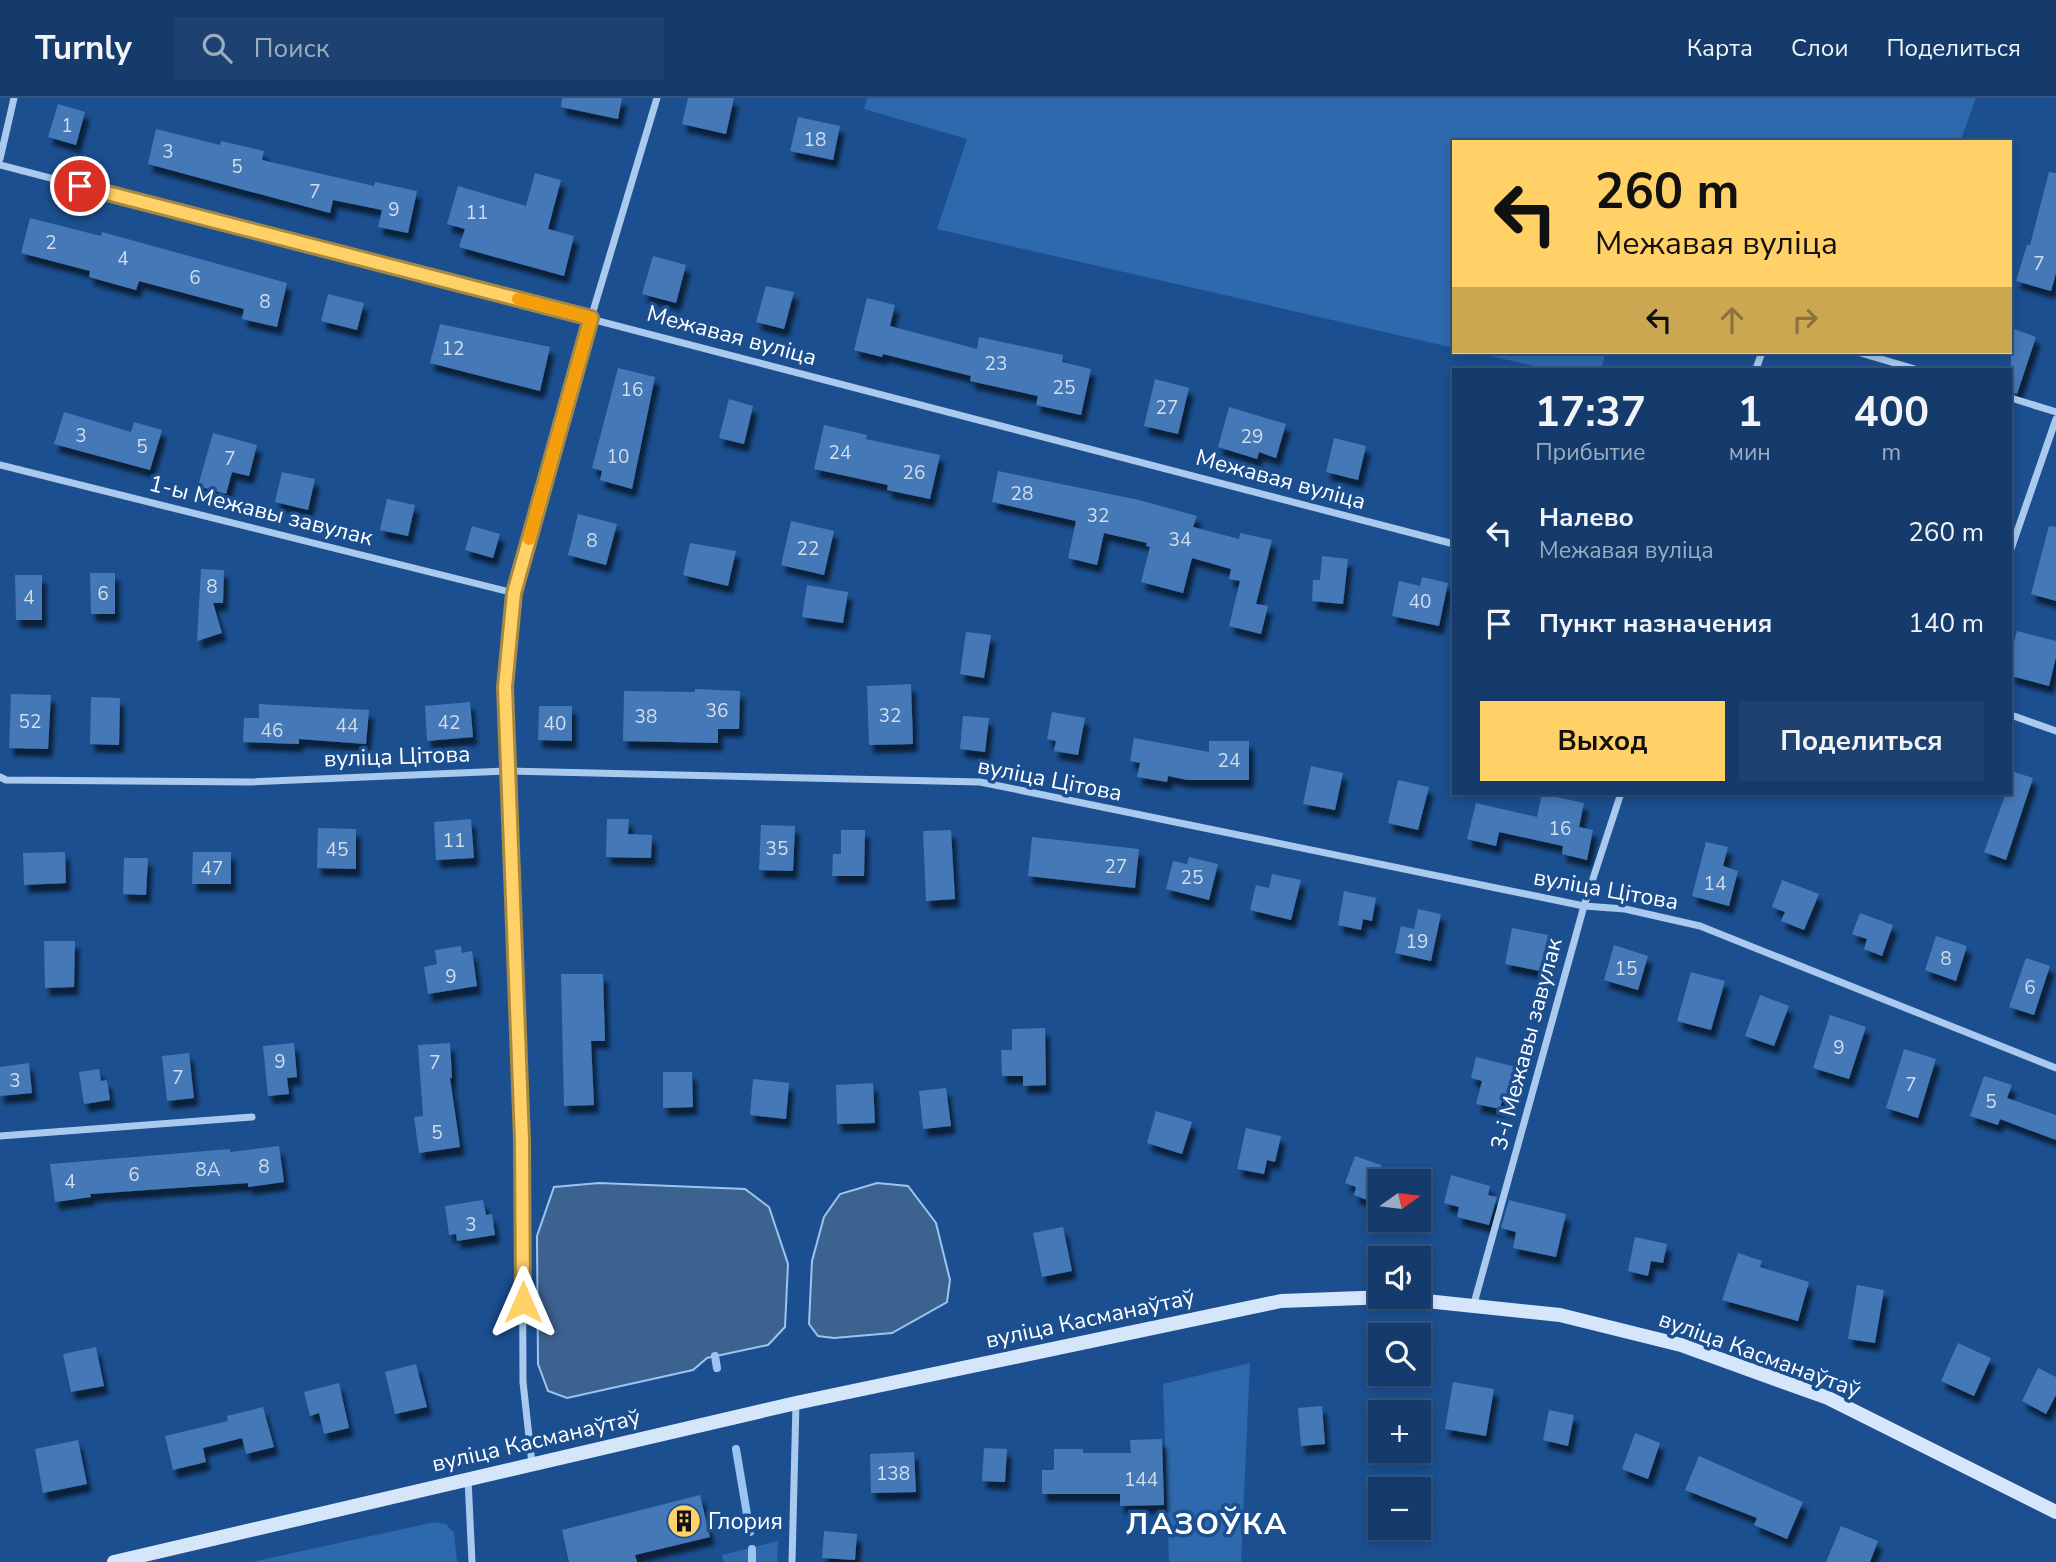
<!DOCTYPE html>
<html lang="ru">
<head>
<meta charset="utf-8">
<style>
	:root { --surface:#143b6b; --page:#1d4271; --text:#f1f3f6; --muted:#9dadc1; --line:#33557e; --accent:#ffd166 }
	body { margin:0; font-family:"Nunito Sans",sans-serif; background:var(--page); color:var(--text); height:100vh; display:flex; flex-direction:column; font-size:26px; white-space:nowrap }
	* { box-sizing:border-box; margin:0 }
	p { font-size:23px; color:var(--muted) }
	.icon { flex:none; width:38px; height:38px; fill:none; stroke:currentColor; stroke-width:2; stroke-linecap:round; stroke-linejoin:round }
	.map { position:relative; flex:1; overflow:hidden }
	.details { position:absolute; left:1452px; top:270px; width:560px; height:427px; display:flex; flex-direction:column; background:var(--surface); border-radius:0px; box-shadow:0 4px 10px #0003,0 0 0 2px var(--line) }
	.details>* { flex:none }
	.guide { position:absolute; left:1452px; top:42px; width:560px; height:214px; border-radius:0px; box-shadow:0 4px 10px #0003,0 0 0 2px var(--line); background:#ffd166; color:#111; overflow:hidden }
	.needle { width:46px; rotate:76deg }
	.controls { position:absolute; left:1368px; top:1071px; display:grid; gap:14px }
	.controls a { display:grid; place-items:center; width:63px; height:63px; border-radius:0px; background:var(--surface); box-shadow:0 4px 10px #0003,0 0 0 2px var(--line); font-size:35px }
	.pin { position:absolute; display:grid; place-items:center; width:60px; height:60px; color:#fff; margin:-30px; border:4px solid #fff; border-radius:50%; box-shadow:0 2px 7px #0007 }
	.me { position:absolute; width:77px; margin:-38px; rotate:0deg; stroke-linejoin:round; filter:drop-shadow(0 0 5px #0008) }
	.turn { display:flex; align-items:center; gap:24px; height:147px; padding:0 28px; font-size:32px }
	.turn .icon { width:91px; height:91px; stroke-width:2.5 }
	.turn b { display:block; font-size:49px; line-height:60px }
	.lanes { display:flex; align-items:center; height:66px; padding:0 28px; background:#0003; justify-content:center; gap:35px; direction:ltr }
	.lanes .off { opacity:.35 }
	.eta { display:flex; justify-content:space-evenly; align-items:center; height:119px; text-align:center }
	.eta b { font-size:42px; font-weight:700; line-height:49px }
	.button { display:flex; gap:14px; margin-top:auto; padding:14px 28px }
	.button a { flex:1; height:80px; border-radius:0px; background:var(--accent); color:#111; font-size:28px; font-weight:700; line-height:80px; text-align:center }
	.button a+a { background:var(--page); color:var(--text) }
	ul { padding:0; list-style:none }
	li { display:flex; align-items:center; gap:21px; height:91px; padding:0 28px }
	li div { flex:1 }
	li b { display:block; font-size:26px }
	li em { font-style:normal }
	header { display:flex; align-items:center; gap:42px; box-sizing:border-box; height:98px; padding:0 35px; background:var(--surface); border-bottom:2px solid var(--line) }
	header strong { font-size:33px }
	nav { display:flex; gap:38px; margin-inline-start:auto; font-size:24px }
	.search { width:490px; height:63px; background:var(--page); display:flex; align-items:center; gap:18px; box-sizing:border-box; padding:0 24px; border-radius:0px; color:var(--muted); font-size:26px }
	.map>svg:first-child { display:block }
</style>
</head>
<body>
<header>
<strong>Turnly</strong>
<div class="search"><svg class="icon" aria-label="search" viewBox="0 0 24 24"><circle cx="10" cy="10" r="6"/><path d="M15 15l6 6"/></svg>Поиск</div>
<nav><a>Карта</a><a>Слои</a><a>Поделиться</a></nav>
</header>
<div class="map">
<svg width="2056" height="1464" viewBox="0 0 2056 1464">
	<defs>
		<filter id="shadow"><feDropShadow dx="4.5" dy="8" stdDeviation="2" flood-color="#0009"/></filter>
	</defs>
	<rect width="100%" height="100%" fill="#1b4f8f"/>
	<path fill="#2e69ad" d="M867 0H1976L1960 44H1454V250L937 131 967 41 864 11Z
		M1472 254H1606L1601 271H1548Z
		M1250 1265 1241 1464H1169L1163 1286Z
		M435 1424 446 1426 454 1435 457 1464H252Z
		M778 1443 777 1464H724L722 1457Z"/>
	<path fill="#3c6290" stroke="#9cc4f0" stroke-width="2" d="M599 1085 745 1091 769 1109 788 1166 785 1229 768 1247 707 1260 693 1272 567 1300 548 1293 538 1266 537 1138 554 1089Z
		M877 1085 908 1088 936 1125 950 1182 947 1204 892 1235 834 1240 818 1238 809 1226 812 1163 824 1119 840 1096Z"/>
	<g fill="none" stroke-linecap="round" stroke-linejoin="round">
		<path stroke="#9cc4f0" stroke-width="8" d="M715 1258 717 1270
			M736 1351 750 1434
			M752 1451V1464"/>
	</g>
	<path fill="#4478b7" filter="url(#shadow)" d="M562 0H622L618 21 561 9Z
		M688 0H734L726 36 682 26Z
		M58 6 85 14 76 47 48 39Z
		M798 19 840 28 833 62 790 53Z
		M156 31 220 47 221 43 264 53 262 62 374 88 375 84 417 93 408 135 378 129 382 112 333 102 330 115 148 66Z
		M2049 74 2056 75V175L2051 193 2016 183 2027 147H2030Z
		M535 75 561 82 548 131 574 138 564 178 459 149 465 131 447 126 458 88 526 108Z
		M30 120 101 138 102 134 287 185 277 229 242 221 244 211 139 183 136 192 89 179 90 173 21 155Z
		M653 158 686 167 676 205 642 196Z
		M766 188 794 194 784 231 756 224Z
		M328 196 364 205 357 232 321 223Z
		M867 200 895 207 890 228 977 251 979 239 1063 257 1062 264 1091 271 1081 317 1036 307 1038 298 970 283 971 278 883 256 882 259 854 252Z
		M440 226 550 249 540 293 430 265Z
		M2011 230 2036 239 2017 296 2011 294Z
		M618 270 655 279 632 391 600 382 602 373 592 370Z
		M1155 281 1189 290 1178 336 1144 328Z
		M729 301 753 308 744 346 719 340Z
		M1229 309 1286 326 1276 360 1259 354 1257 361 1218 349Z
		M64 314 131 334 134 324 162 332 150 372 54 346Z
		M824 327 867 337 866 341 940 357 930 401 887 392 888 387 814 371Z
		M213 335 257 347 249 378 232 374 226 396 198 388Z
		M1334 340 1366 348 1358 382 1326 374Z
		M998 373 1139 402 1197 418 1193 429 1239 441 1240 435 1272 442 1256 506 1268 508 1261 536 1229 528 1240 483 1229 481 1231 471 1192 460 1183 495 1141 484 1150 449 1146 448 1147 445 1104 435 1097 467 1068 460 1076 423 992 404Z
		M282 374 315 381 308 412 275 404Z
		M387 401 415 407 408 438 380 432Z
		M578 416 617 426 606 467 568 457Z
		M791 423 834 433 824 477 781 467Z
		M472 428 500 436 493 460 465 452Z
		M2049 428 2056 429V503L2031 496Z
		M690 445 736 453 728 488 683 477Z
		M1322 458 1348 461 1343 506 1312 503 1313 482H1320Z
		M201 471 224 472 223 505H213L222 535 197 543Z
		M90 475H115V516H91Z
		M15 477H42V522H16Z
		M1422 479 1448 485 1439 528 1392 518 1399 483 1420 488Z
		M807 487 848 494 843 525 802 519Z
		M2017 533 2056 543V559L2049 588 2011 578V556Z
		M966 534 991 537 984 580 960 576Z
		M911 586 913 646 869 647 867 588Z
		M695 591 740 593 739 631H718V645L623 643 624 593 695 594Z
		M11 596 51 597 48 651 9 650Z
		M91 599 120 600 119 647 90 646Z
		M470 604 473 639 427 643 425 608Z
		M259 606 369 612 366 646 299 641V646L243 644 244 620H259Z
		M539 608H572V643L538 642Z
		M1052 614 1085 620 1078 657 1054 653 1056 643 1047 641Z
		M963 618 989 620 985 654 960 651Z
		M1134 640 1209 654V643H1249V682H1187L1168 678 1167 684 1137 679 1140 665 1130 663Z
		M1311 668 1343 675 1335 712 1303 706Z
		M2011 673 2033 680 2006 762 1984 754 2006 695H2011Z
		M1398 682 1429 689 1418 732 1388 725Z
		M1542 696 1584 705 1579 729 1593 732 1587 762 1562 756 1563 748 1499 734 1496 748 1467 741 1476 705 1537 719Z
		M471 721 474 760 436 762 434 724Z
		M607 721H629L628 736 652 737 651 760 606 759Z
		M761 727 795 728 793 773 759 772Z
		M318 730 356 731V771L317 770Z
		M841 732H865L864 778H832L833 756H841Z
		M951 732 955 801 926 803 923 733Z
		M1032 739 1139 751 1135 790 1028 778Z
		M1706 744 1728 749 1723 768 1738 773 1729 808 1692 798Z
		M65 754 66 785 24 787 23 755Z
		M193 754H231V786H192Z
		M1189 759 1218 766 1209 802 1166 791 1173 763 1187 766Z
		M124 760H148L146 797 123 796Z
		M1272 776 1301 782 1291 822 1250 812 1256 787 1269 790Z
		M1782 782 1819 796 1804 832 1781 823 1785 814 1772 809Z
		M1344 793 1376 800 1372 823 1363 821 1361 832 1338 827Z
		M1418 811 1441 816 1431 863 1395 855 1401 828 1414 831Z
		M1860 815 1893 827 1882 858 1864 851 1867 841 1852 836Z
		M1512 830 1548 837 1540 873 1505 866Z
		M1936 838 1967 848 1956 883 1925 872Z
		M44 843H75L74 889 45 890Z
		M1614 847 1648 858 1638 892 1604 882Z
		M461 848 462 855 472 853 477 888 428 896 424 869 437 866 435 852Z
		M2026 860 2050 868 2034 917 2009 909Z
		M1691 874 1725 883 1711 932 1677 923Z
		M561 876H603L605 943H591L594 1007 564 1008Z
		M1760 897 1789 908 1774 948 1745 938Z
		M1830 917 1866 929 1849 981 1813 970Z
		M1045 930 1046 987 1023 988V978H1002L1001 952H1012V931Z
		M294 945 297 979 287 980 289 996 268 998 263 948Z
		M450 945 452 980H450L460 1049 419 1055 414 1019 423 1018 418 947Z
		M1904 951 1936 961 1918 1020 1886 1010Z
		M189 955 194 1000 167 1003 162 958Z
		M1476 959 1520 970 1512 1001 1503 998 1500 1011 1476 1006 1482 983 1471 980Z
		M29 965 32 995 0 998V969Z
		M99 971 101 983 107 982 110 1002 84 1006 79 974Z
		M663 974H692L693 1009 663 1010Z
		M1984 978 2012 987 2007 1000 2056 1017V1042L2000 1021 1998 1027 1970 1018Z
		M753 981 789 985 786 1021 750 1017Z
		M873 985 875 1025 837 1026 836 987Z
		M946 990 951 1028 923 1031 919 993Z
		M1156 1013 1192 1024 1182 1056 1147 1045Z
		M1246 1030 1281 1038 1275 1064 1267 1062 1264 1076 1237 1071Z
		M279 1048 284 1084 248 1089V1085L90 1096 91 1099 55 1104 50 1066 230 1051V1054Z
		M1355 1058 1381 1067V1096L1376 1094 1372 1104 1354 1097 1356 1089 1345 1085Z
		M1451 1077 1490 1088 1488 1097 1497 1099 1489 1127 1457 1119 1459 1109 1444 1105Z
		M483 1102 486 1117 492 1116 495 1137 457 1143 456 1136 449 1137 445 1108Z
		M1509 1102 1566 1116 1556 1159 1513 1150 1516 1134 1501 1130Z
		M1063 1129 1072 1173 1042 1179 1033 1135Z
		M1635 1139 1667 1146 1663 1165 1651 1163 1648 1178 1628 1173Z
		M1738 1155 1762 1163 1760 1169 1809 1184 1798 1223 1722 1202Z
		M1857 1187 1884 1192 1875 1245 1848 1241Z
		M1958 1245 1991 1260 1974 1298 1941 1283Z
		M96 1249 104 1288 71 1294 63 1256Z
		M416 1266 427 1309 395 1316 385 1274Z
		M2038 1270 2056 1279V1297L2046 1316 2022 1303Z
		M1453 1284 1494 1291 1486 1338 1445 1331Z
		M339 1285 349 1330 324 1336 319 1315 310 1318 304 1294Z
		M1322 1308 1325 1346 1301 1348 1298 1310Z
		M263 1309 274 1349 246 1356 242 1340 203 1350 206 1364 173 1372 165 1338 228 1323 227 1318Z
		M1549 1312 1574 1317 1568 1348 1543 1342Z
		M1635 1335 1660 1345 1648 1381 1622 1371Z
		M1162 1341 1164 1407 1120 1408V1396H1042V1372H1054V1351H1083V1355H1131L1130 1342Z
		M78 1342 87 1386 43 1395 35 1351Z
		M984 1350 1007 1351 1005 1384 982 1383Z
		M914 1354 916 1394 871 1395 870 1356Z
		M1699 1358 1803 1404 1787 1441 1754 1427 1757 1420 1685 1392Z
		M700 1397 710 1439 635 1457 637 1464H569L562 1432Z
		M1841 1428 1878 1443 1870 1464H1826Z
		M824 1433 857 1436 855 1462 822 1460Z"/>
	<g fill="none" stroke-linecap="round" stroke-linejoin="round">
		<path stroke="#a9c9ee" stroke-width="7" d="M0 61 14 0
			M0 67 1454 446
			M1857 254 1915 271
			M1756 271 1762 254
			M2011 300 2056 314
			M0 367 514 495
			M2011 451 2056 321
			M2011 617 2056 633
			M0 679 6 682 250 684 506 673 980 684 1584 808 1625 811 1700 828 2056 970
			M0 1038 252 1019
			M1473 1209 1584 808 1621 695
			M532 1366 523 1284 522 1042 505 589 514 495 591 220 657 0
			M468 1381 472 1464
			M792 1464 796 1305"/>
		<path stroke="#d6e6fa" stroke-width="14" d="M114 1464 796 1305 1281 1203 1388 1199 1560 1217 1681 1247 1828 1300 2056 1414"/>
	</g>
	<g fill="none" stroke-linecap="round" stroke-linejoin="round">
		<g stroke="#a68842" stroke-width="18">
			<path id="route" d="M80 88 591 220 514 495 505 589 522 1042 523 1204"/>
		</g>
		<use href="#route" stroke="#ffd166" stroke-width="12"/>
		<path stroke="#f59e0b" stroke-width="12" d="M518 201 591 220 529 441"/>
	</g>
	<defs>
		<g id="building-disc" transform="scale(1.75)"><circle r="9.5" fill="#ffd166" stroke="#1b4f8f"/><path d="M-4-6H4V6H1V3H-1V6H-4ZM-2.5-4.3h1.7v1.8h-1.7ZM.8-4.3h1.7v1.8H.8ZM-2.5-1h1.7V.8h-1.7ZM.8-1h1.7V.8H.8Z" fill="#111"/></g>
	</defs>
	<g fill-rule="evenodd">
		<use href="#building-disc" x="684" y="1423"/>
	</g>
	<g text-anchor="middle" stroke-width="7" stroke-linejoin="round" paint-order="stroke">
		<g font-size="19" fill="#d0dded">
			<text x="67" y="34">1</text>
			<text x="815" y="48">18</text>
			<text x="168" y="60">3</text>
			<text x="237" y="75">5</text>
			<text x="315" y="100">7</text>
			<text x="394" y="118">9</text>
			<text x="477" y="121">11</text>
			<text x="51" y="151">2</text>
			<text x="123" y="167">4</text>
			<text x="2039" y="172">7</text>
			<text x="195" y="186">6</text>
			<text x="265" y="210">8</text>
			<text x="453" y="257">12</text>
			<text x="996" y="272">23</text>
			<text x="1064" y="296">25</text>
			<text x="632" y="298">16</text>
			<text x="1167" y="316">27</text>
			<text x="81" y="344">3</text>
			<text x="1252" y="345">29</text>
			<text x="142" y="355">5</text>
			<text x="840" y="361">24</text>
			<text x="618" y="365">10</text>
			<text x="230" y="367">7</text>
			<text x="914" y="381">26</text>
			<text x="1022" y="402">28</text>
			<text x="1098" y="424">32</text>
			<text x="1180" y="448">34</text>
			<text x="592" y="449">8</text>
			<text x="808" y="457">22</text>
			<text x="212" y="495">8</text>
			<text x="103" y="502">6</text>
			<text x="29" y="506">4</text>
			<text x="1420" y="510">40</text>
			<text x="717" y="619">36</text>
			<text x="890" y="624">32</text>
			<text x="646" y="625">38</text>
			<text x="30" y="630">52</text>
			<text x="449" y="631">42</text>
			<text x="555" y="632">40</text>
			<text x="347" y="634">44</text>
			<text x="272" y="639">46</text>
			<text x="1229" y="669">24</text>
			<text x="1560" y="737">16</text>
			<text x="454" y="749">11</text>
			<text x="777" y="757">35</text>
			<text x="337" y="758">45</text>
			<text x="1116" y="775">27</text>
			<text x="212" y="777">47</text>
			<text x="1192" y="786">25</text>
			<text x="1715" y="792">14</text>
			<text x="1417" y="850">19</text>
			<text x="1946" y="867">8</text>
			<text x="1626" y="877">15</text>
			<text x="451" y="885">9</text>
			<text x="2030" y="896">6</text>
			<text x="1839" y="956">9</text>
			<text x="280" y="970">9</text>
			<text x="435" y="971">7</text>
			<text x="178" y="986">7</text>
			<text x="15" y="989">3</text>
			<text x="1911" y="993">7</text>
			<text x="1991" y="1010">5</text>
			<text x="437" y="1041">5</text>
			<text x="264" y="1075">8</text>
			<text x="208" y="1078">8А</text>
			<text x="134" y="1083">6</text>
			<text x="70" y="1090">4</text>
			<text x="471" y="1133">3</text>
			<text x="893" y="1382">138</text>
			<text x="1141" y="1388">144</text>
		</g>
		<g font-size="23" fill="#fff" stroke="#1b4f8f">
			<text transform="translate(732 237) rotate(15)" y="8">Межавая вуліца</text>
			<text transform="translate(1281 381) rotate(15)" y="8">Межавая вуліца</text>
			<text transform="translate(261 412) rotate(14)" y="8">1-ы Межавы завулак</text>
			<text transform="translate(397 658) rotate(-2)" y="8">вуліца Цітова</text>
			<text transform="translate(1050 681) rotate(11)" y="8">вуліца Цітова</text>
			<text transform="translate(1606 791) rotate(10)" y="8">вуліца Цітова</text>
			<text transform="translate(1526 946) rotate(-75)" y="8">3-і Межавы завулак</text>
			<text transform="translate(1090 1220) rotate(-12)" y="8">вуліца Касманаўтаў</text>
			<text transform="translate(1760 1256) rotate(20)" y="8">вуліца Касманаўтаў</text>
			<text transform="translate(536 1342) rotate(-13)" y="8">вуліца Касманаўтаў</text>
		</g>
		<g font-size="23" fill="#fff" stroke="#1b4f8f" text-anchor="start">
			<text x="708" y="1431">Глория</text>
		</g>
		<g font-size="30" font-weight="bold" letter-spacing="2" fill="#fff" stroke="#1b4f8f">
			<text x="1207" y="1436">ЛАЗОЎКА</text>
		</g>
	</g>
</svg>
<div class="controls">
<a><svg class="needle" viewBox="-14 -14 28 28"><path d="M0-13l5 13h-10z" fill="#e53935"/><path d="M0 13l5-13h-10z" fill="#9dadc1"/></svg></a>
<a><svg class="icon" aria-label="sound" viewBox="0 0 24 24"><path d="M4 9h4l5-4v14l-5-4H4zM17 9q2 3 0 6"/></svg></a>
<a><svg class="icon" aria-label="search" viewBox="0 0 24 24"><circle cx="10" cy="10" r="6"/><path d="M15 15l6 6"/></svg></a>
<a>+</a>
<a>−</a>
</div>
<div class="pin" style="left:80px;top:88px;background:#d93025"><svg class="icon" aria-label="arrive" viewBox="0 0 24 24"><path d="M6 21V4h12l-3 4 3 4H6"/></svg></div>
<svg class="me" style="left:523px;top:1204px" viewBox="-20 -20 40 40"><path d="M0-17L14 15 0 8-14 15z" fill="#ffd166" stroke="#fff" stroke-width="4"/></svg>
<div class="guide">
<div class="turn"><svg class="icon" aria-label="left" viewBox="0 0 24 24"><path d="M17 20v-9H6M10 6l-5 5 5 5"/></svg><div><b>260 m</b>Межавая вуліца</div></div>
<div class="lanes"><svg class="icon" aria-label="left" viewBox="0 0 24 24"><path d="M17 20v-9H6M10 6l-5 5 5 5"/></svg><svg class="icon off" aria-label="ahead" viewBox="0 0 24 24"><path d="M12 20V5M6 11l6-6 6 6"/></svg><svg class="icon off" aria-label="right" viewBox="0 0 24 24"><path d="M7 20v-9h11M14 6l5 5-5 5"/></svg></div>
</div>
<section class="details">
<div class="eta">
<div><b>17:37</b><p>Прибытие</p></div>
<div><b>1</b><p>мин</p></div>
<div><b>400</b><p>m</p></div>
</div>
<ul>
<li><svg class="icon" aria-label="left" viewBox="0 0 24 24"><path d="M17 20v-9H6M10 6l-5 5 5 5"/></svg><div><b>Налево</b><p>Межавая вуліца</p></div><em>260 m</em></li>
<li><svg class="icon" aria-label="arrive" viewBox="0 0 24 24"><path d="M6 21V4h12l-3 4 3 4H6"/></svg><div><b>Пункт назначения</b></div><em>140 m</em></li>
</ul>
<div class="button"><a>Выход</a><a>Поделиться</a></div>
</section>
</div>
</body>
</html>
